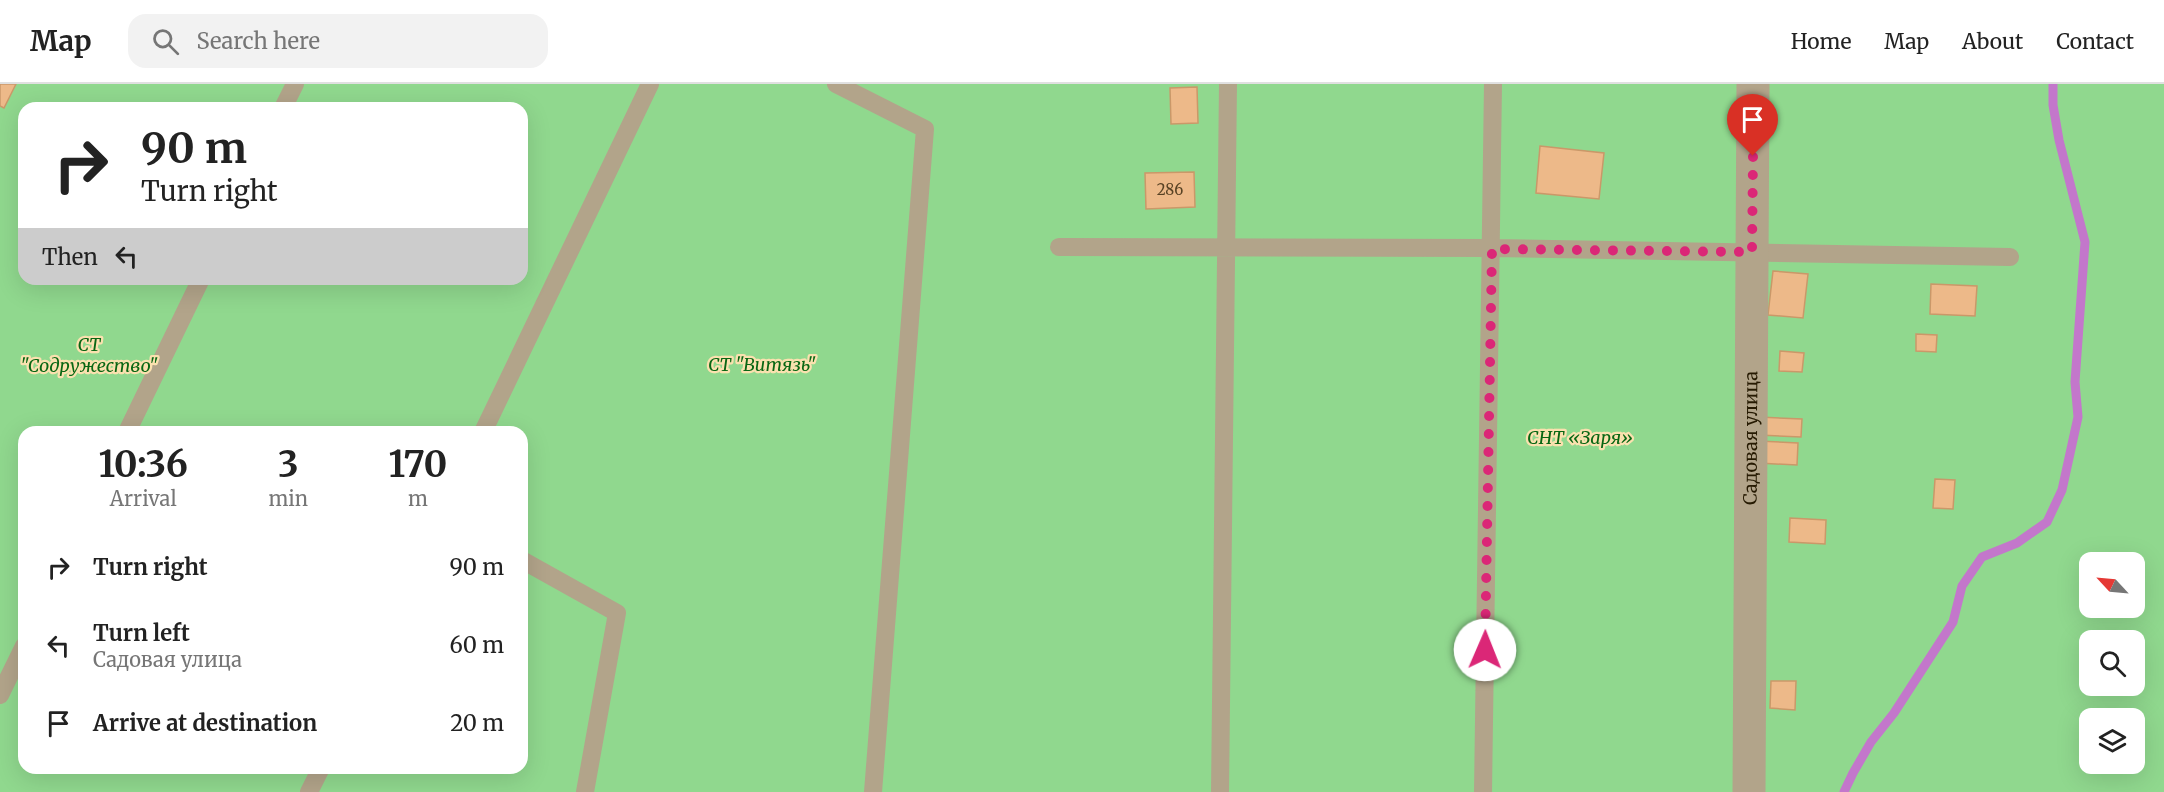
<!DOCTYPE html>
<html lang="en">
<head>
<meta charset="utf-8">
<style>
	:root { --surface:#fff; --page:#f2f2f2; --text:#222; --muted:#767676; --line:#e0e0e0 }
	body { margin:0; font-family:Merriweather,serif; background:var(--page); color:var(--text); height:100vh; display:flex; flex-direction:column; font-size:22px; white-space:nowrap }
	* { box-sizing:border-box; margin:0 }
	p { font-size:20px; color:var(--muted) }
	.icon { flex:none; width:33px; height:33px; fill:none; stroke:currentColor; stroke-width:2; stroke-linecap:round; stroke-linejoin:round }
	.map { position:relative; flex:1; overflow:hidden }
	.drawer { position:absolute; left:18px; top:342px; width:510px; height:348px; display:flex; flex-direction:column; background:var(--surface); border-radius:18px; box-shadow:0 6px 24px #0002 }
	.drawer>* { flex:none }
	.banner { position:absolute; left:18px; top:18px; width:510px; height:183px; border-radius:18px; box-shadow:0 6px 24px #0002; background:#fff; color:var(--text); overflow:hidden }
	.needle { width:39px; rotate:296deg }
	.fabs { position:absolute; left:2079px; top:468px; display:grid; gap:12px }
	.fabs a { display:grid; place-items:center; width:66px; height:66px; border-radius:12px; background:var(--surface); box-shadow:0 6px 24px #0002; font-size:30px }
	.pin { position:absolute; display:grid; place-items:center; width:51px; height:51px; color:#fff; margin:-62px -26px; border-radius:50% 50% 50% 0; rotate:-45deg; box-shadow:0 0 6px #0007 }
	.pin .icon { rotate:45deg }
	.me { position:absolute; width:66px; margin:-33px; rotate:1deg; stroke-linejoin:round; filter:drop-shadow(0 0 4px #0008) }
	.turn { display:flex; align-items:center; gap:21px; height:126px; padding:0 24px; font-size:27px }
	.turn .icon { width:78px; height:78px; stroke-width:2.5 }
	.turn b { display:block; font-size:42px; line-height:51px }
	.then { display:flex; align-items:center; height:57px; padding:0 24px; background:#0003; gap:12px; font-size:22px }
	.eta { display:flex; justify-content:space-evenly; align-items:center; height:102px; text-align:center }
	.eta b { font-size:36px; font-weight:700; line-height:42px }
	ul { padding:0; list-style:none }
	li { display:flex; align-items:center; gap:18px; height:78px; padding:0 24px }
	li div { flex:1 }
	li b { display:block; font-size:22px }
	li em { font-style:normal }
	header { display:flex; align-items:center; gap:36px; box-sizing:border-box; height:84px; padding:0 30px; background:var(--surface); border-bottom:2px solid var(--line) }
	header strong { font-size:28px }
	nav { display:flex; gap:33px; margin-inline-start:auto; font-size:21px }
	.search { width:420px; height:54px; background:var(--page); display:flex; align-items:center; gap:15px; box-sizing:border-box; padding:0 21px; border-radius:18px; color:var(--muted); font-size:22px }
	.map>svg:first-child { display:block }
</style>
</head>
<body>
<header>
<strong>Map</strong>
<div class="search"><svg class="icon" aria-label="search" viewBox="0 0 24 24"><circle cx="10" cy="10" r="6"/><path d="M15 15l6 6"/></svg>Search here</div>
<nav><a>Home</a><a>Map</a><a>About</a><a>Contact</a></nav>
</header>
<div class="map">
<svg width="2164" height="708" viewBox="0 0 2164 708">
	<rect width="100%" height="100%" fill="#fae1af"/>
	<path fill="#90d88e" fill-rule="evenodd" d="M0 0H2164V708H0ZM24 24H522V195H24ZM24 348H522V684H24ZM2090 478H2134V524H2090ZM2090 556H2134V602H2090ZM2090 634H2134V680H2090Z"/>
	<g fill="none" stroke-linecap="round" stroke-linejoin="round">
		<path stroke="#c377cb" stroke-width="9" d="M1844 708 1853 689 1871 658 1894 629 1953 538 1962 502 1982 473 2017 459 2047 438 2062 406 2078 333 2075 298 2085 158 2059 56 2053 21V0"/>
	</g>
	<path fill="#edb989" stroke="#ca9869" stroke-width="1.5" d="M0 0H16L4 24 0 22Z
		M1197 3 1198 39 1171 40 1170 4Z
		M1540 62 1604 69 1599 115 1536 109Z
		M1194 88 1195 123 1146 125 1145 89Z
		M1773 187 1808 190 1803 234 1768 231Z
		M1931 200 1977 202 1975 232 1930 230Z
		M1916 250 1937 251 1936 268 1916 267Z
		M1780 267 1804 269 1802 288 1779 287Z
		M1759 333 1802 335 1801 353 1759 351Z
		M1758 357 1798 359 1797 381 1758 379Z
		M1935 395 1955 396 1953 425 1933 424Z
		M1790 434 1826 436 1825 460 1789 458Z
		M1771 597H1796L1795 626 1770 624Z"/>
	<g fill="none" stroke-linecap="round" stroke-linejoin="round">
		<path stroke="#b2a48a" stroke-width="18" d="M836 0 925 45 873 708
			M283 24 295 0
			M1059 163 1492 164 2010 173
			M127 348 201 195
			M483 348 650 0
			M522 476 617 529 585 708
			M0 611 24 562
			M309 708 321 684
			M1220 708 1228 0
			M1483 708 1493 0"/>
		<path stroke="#b2a48a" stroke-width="33" id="s1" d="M1749 708 1753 0"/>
	</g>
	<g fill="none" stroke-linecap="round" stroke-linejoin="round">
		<path stroke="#db2777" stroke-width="10" stroke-dasharray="0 18" d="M1485 566 1492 165 1752 168 1753 72"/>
	</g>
	<g text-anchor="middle" stroke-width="4.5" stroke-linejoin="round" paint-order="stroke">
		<g font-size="15" fill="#584224">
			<text x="1170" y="111">286</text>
		</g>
		<g font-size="18" font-style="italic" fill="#086613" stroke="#fae1af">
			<text x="89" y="267">СТ<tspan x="89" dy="21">"Содружество"</tspan></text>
			<text x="762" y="287">СТ "Витязь"</text>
			<text x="1580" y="360">СНТ «Заря»</text>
		</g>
		<g font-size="18" fill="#261a02" stroke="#fae1af">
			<text dy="6" stroke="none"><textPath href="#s1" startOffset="354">Садовая улица</textPath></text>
		</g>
	</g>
</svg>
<div class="fabs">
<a><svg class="needle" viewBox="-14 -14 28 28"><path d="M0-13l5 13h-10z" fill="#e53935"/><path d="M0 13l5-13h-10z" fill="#767676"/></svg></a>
<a><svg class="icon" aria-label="search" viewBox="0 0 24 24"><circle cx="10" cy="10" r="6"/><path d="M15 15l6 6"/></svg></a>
<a><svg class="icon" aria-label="layers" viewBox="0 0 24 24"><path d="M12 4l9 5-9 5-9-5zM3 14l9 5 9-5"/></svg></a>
</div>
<div class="pin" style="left:1753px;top:72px;background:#d93025"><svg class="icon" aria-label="arrive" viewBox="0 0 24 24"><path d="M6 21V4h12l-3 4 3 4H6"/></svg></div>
<svg class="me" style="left:1485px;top:566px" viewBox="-20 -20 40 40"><circle r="19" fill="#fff"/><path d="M0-13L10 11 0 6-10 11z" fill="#db2777"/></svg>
<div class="banner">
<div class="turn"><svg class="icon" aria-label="right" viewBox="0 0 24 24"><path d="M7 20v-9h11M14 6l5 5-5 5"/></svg><div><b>90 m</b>Turn right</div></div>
<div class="then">Then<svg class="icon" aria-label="left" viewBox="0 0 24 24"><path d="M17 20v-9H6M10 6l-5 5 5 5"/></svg></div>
</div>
<section class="drawer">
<div class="eta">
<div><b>10:36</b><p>Arrival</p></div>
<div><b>3</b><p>min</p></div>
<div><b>170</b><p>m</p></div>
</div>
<ul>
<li><svg class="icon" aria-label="right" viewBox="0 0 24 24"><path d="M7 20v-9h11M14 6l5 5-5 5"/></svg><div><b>Turn right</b></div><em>90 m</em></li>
<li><svg class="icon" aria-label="left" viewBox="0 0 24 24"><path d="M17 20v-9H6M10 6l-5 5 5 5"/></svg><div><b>Turn left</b><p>Садовая улица</p></div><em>60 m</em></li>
<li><svg class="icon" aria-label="arrive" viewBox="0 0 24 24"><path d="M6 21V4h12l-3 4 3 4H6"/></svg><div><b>Arrive at destination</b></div><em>20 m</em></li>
</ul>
</section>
</div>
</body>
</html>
